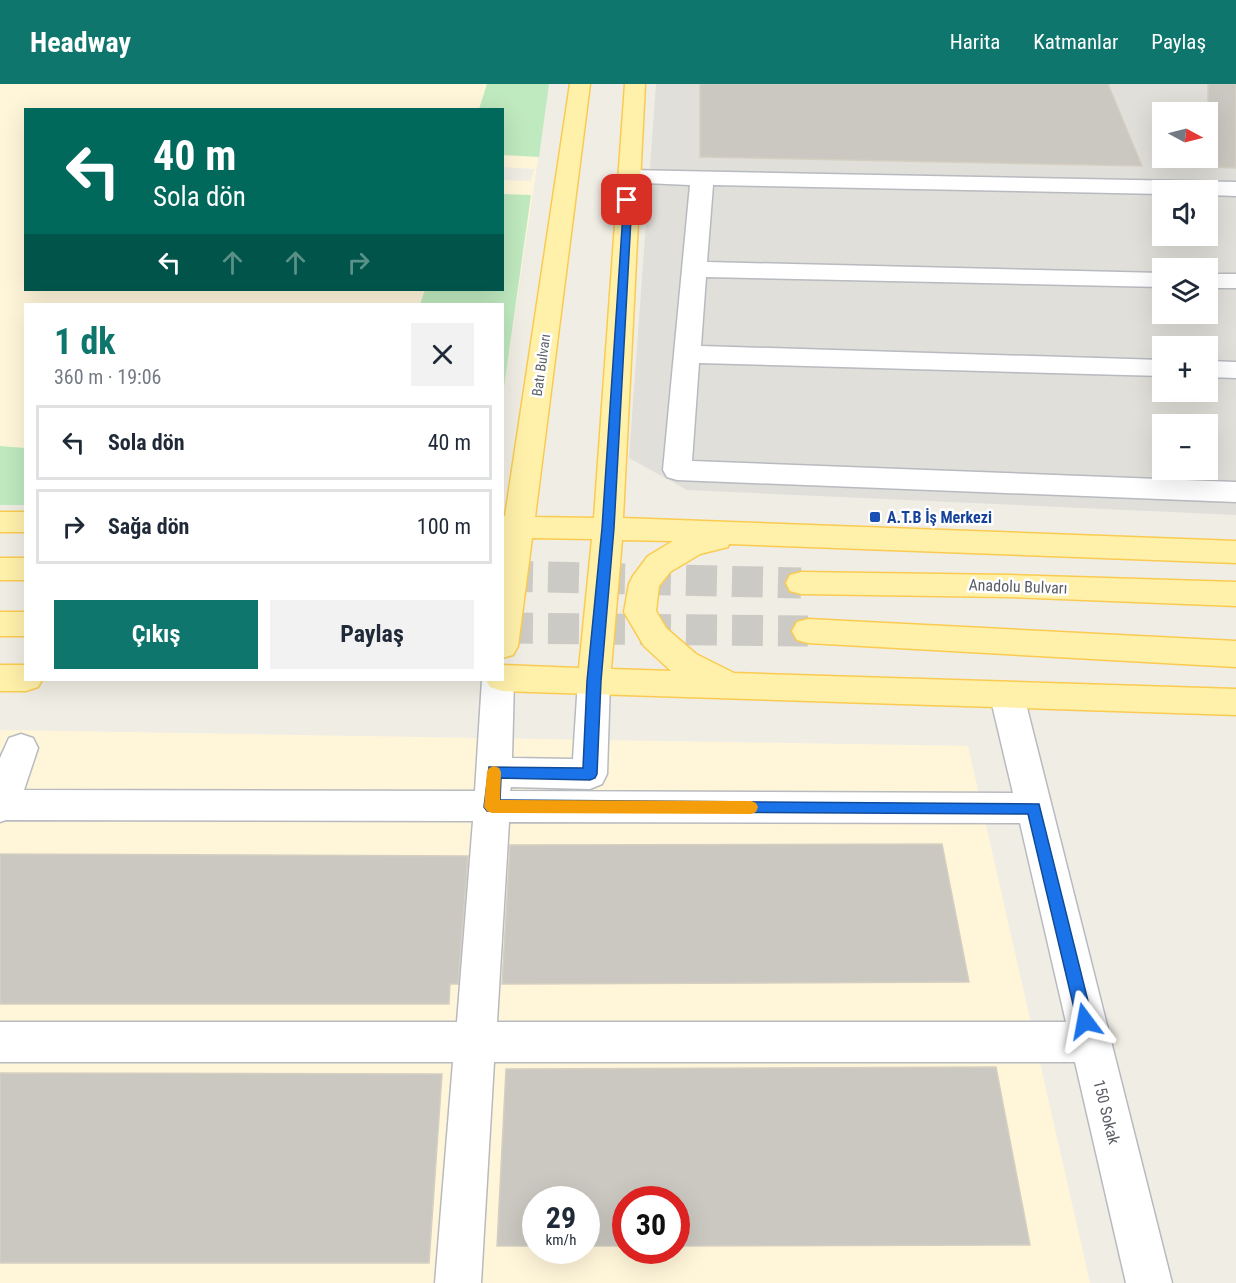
<!DOCTYPE html>
<html lang="tr">
<head>
<meta charset="utf-8">
<style>
	:root { --surface:#fff; --page:#f2f2f3; --text:#1f2937; --muted:#747a83; --line:#e0e1e3; --accent:#0f766e }
	body { margin:0; font-family:"Roboto Condensed",sans-serif; background:var(--page); color:var(--text); height:100vh; display:flex; flex-direction:column; font-size:22px; white-space:nowrap }
	* { box-sizing:border-box; margin:0 }
	p { font-size:20px; color:var(--muted) }
	.icon { flex:none; width:33px; height:33px; fill:none; stroke:currentColor; stroke-width:2; stroke-linecap:round; stroke-linejoin:round }
	.map { position:relative; flex:1; overflow:hidden }
	.sheet { position:absolute; left:24px; top:219px; width:480px; height:378px; display:flex; flex-direction:column; background:var(--surface); border-radius:0px; box-shadow:0 6px 24px #0002 }
	.sheet>* { flex:none }
	.guide { position:absolute; left:24px; top:24px; width:480px; height:183px; border-radius:0px; box-shadow:0 6px 24px #0002; background:#00695c; color:#fff; overflow:hidden }
	.needle { width:39px; rotate:97deg }
	.controls { position:absolute; left:1152px; top:18px; display:grid; gap:12px }
	.controls a { display:grid; place-items:center; width:66px; height:66px; border-radius:0px; background:var(--surface); box-shadow:0 6px 24px #0002; font-size:30px }
	.speed { position:absolute; left:522px; top:1102px; display:flex; gap:12px; font-size:30px; font-weight:700; text-align:center }
	.speed>* { display:grid; place-content:center; width:78px; height:78px; border-radius:50%; background:var(--surface); box-shadow:0 6px 24px #0002; line-height:1 }
	.speed small { font-size:15px; font-weight:400 }
	.speed .limit { border:9px solid #d22; background:#fff; color:#111 }
	.pin { position:absolute; display:grid; place-items:center; width:51px; height:51px; color:#fff; margin:-26px; border-radius:12px; box-shadow:0 3px 9px #0006 }
	.me { position:absolute; width:66px; margin:-33px; rotate:347deg; stroke-linejoin:round; filter:drop-shadow(0 0 4px #0008) }
	.turn { display:flex; align-items:center; gap:21px; height:126px; padding:0 30px; font-size:27px }
	.turn .icon { width:78px; height:78px; stroke-width:2.5 }
	.turn b { display:block; font-size:42px; line-height:51px }
	.lanes { display:flex; align-items:center; height:57px; padding:0 30px; background:#0003; justify-content:center; gap:30px; direction:ltr }
	.lanes .off { opacity:.35 }
	.round { display:grid; place-items:center; flex:none; width:63px; height:63px; border-radius:0px; background:var(--page) }
	.head { display:flex; align-items:center; justify-content:space-between; height:102px; padding:0 30px }
	h1 { font-size:36px; font-weight:700; line-height:45px; color:var(--accent) }
	.primary-button { display:flex; gap:12px; margin-top:auto; padding:12px 30px }
	.primary-button a { flex:1; height:69px; border-radius:0px; background:var(--accent); color:#fff; font-size:24px; font-weight:700; line-height:69px; text-align:center }
	.primary-button a+a { background:var(--page); color:var(--text) }
	ul { padding:0; list-style:none }
	li { display:flex; align-items:center; gap:18px; height:75px; margin:0 12px 9px; padding:0 18px; border:3px solid var(--line); border-radius:0px }
	li div { flex:1 }
	li b { display:block; font-size:22px }
	li em { font-style:normal }
	header { display:flex; align-items:center; gap:36px; box-sizing:border-box; height:84px; padding:0 30px; background:var(--accent); color:#fff }
	header strong { font-size:28px }
	nav { display:flex; gap:33px; margin-inline-start:auto; font-size:21px }
	.map>svg:first-child { display:block }
</style>
</head>
<body>
<header>
<strong>Headway</strong>
<nav><a>Harita</a><a>Katmanlar</a><a>Paylaş</a></nav>
</header>
<div class="map">
<svg width="1236" height="1199" viewBox="0 0 1236 1199">
	<rect width="100%" height="100%" fill="#f0ede4"/>
	<path fill="#fff6da" fill-rule="evenodd" d="M0 0H549L503 311 502 220H26L25 383H0ZM26 26H502L503 83 534 85 531 97 503 96 502 206H26Z
		M0 646 968 662 1090 1199H0ZM536 1116H586V1167H536ZM626 1116H676V1167H626Z"/>
	<path fill="#e0dfd9" fill-rule="evenodd" d="M656 0H1236V431L687 406 629 374ZM1162 28H1208V74H1162ZM1162 106H1208V152H1162ZM1162 184H1208V230H1162ZM1162 262H1208V308H1162ZM1162 340H1208V386H1162Z"/>
	<path fill="#bfe9bf" d="M487 0H549L539 73 503 71 502 26 479 25Z
		M503 110 531 111 503 311 502 220H420L425 206H502Z
		M0 362 25 364V421H0Z"/>
	<path fill="#cbc8c1" stroke="#d5cfc2" stroke-width="1.5" d="M700 0H1108L1142 82 700 73Z
		M1208 0H1236V84L1208 83Z
		M942 760 969 898 502 900 510 761Z
		M0 770 468 772 458 900H450L449 920H0Z
		M996 983 1030 1161 676 1162V1116H626V1162H586V1116H536V1162H497L506 985Z
		M0 989 442 990 429 1179H0Z"/>
	<g fill="none" stroke-linecap="round" stroke-linejoin="round">
		<path stroke="#cbcac4" stroke-width="31" stroke-dasharray="31 15" stroke-linecap="butt" d="M502 492 801 499
			M502 544 808 547"/>
		<g stroke="#b7babf" stroke-width="3">
			<path id="street" d="M629 86 1236 98V112L1208 111V106H1162V110L713 101 707 178 1162 189V203L706 193 701 262 1162 276V292L699 279 692 377 1236 398V418L677 396 667 393 663 386 690 101 621 98 618 93 621 88Z
				M1208 190H1236V204H1208Z
				M1208 277 1236 278V294L1208 293Z
				M594 584 606 588 610 597 607 690 602 700 590 705 511 703 510 707 1013 709 990 612 995 603 1007 599 1019 603 1024 612 1172 1199H1126L1075 978H494L481 1199H435L453 978H0V938H457L473 737 6 736 0 738V674L9 654 21 650 33 654 38 664 24 706 475 707 482 596H502V585L510 587 514 596 512 674 573 675 578 597 582 588ZM509 738 1020 739 1066 938H497Z"/>
		</g>
		<g stroke="#fbcb51" stroke-width="3">
			<path id="primary" d="M570 0H590L535 433 594 434 625 0H645L623 434 1236 457V479L729 460 728 463 700 470 670 488 659 502 656 527 666 544 696 570 734 589 1236 605V631L502 607 490 603 486 596H502V581L579 584 592 455 532 454 518 562 513 571 502 574V432H505ZM622 456 673 457 648 472 633 492 629 500 624 528 644 562 671 587 611 585Z
				M0 428H26V448H0Z
				M0 474H26V496H0Z
				M801 488 1009 491 1236 498V522L1009 513 801 510 790 507 786 499 790 491Z
				M0 528H26V552H0Z
				M808 535 1236 557V583L808 559 797 556 792 547 797 538Z
				M0 581H26V596H42L38 603 26 607H0Z"/>
		</g>
		<use href="#street" fill="#fff" fill-rule="evenodd"/>
		<use href="#primary" fill="#fff1aa" fill-rule="evenodd"/>
	</g>
	<path fill="#1a73e8" stroke="#114b97" stroke-width="1.5" d="M624 114 632 116 614 444 601 597 597 690 595 694 590 696 501 694 500 716 1039 720 1093 937 1091 942 1085 944 1079 942 1077 937 1028 730 487 727 484 723 489 683 583 684 587 597 602 444Z"/>
	<path fill="#f59e0b" d="M494 682 499 684 501 688 500 716 751 717 756 719 758 723 756 728 751 730 492 729 487 727 484 723 487 688 489 684Z"/>
	<rect fill="#1a4fb4" stroke="#fff" stroke-width="2" x="869" y="427" width="12" height="12" rx="3"/>
	<g text-anchor="middle" stroke-width="5" stroke-linejoin="round" paint-order="stroke">
		<g font-size="14" fill="#5c6066" stroke="#fff">
			<text transform="translate(541 281) rotate(-82)" y="5">Batı Bulvarı</text>
		</g>
		<g font-size="16" font-weight="bold" fill="#164399" stroke="#fff" text-anchor="start">
			<text x="887" y="439">A.T.B İş Merkezi</text>
		</g>
		<g font-size="16" fill="#5c6066" stroke="#fff">
			<text transform="translate(1018 502) rotate(2)" y="6">Anadolu Bulvarı</text>
			<text transform="translate(1107 1028) rotate(76)" y="6">150 Sokak</text>
		</g>
	</g>
</svg>
<div class="controls">
<a><svg class="needle" viewBox="-14 -14 28 28"><path d="M0-13l5 13h-10z" fill="#e53935"/><path d="M0 13l5-13h-10z" fill="#747a83"/></svg></a>
<a><svg class="icon" aria-label="sound" viewBox="0 0 24 24"><path d="M4 9h4l5-4v14l-5-4H4zM17 9q2 3 0 6"/></svg></a>
<a><svg class="icon" aria-label="layers" viewBox="0 0 24 24"><path d="M12 4l9 5-9 5-9-5zM3 14l9 5 9-5"/></svg></a>
<a>+</a>
<a>−</a>
</div>
<div class="speed"><div>29<small>km/h</small></div><div class="limit">30</div></div>
<div class="pin" style="left:627px;top:116px;background:#d93025"><svg class="icon" aria-label="arrive" viewBox="0 0 24 24"><path d="M6 21V4h12l-3 4 3 4H6"/></svg></div>
<svg class="me" style="left:1085px;top:937px" viewBox="-20 -20 40 40"><path d="M0-17L14 15 0 8-14 15z" fill="#1a73e8" stroke="#fff" stroke-width="4"/></svg>
<div class="guide">
<div class="turn"><svg class="icon" aria-label="left" viewBox="0 0 24 24"><path d="M17 20v-9H6M10 6l-5 5 5 5"/></svg><div><b>40 m</b>Sola dön</div></div>
<div class="lanes"><svg class="icon" aria-label="left" viewBox="0 0 24 24"><path d="M17 20v-9H6M10 6l-5 5 5 5"/></svg><svg class="icon off" aria-label="ahead" viewBox="0 0 24 24"><path d="M12 20V5M6 11l6-6 6 6"/></svg><svg class="icon off" aria-label="ahead" viewBox="0 0 24 24"><path d="M12 20V5M6 11l6-6 6 6"/></svg><svg class="icon off" aria-label="right" viewBox="0 0 24 24"><path d="M7 20v-9h11M14 6l5 5-5 5"/></svg></div>
</div>
<section class="sheet">
<div class="head"><div><h1>1 dk</h1><p>360 m · 19:06</p></div><a class="round"><svg class="icon" aria-label="close" viewBox="0 0 24 24"><path d="M6 6l12 12M18 6L6 18"/></svg></a></div>
<ul>
<li><svg class="icon" aria-label="left" viewBox="0 0 24 24"><path d="M17 20v-9H6M10 6l-5 5 5 5"/></svg><div><b>Sola dön</b></div><em>40 m</em></li>
<li><svg class="icon" aria-label="right" viewBox="0 0 24 24"><path d="M7 20v-9h11M14 6l5 5-5 5"/></svg><div><b>Sağa dön</b></div><em>100 m</em></li>
</ul>
<div class="primary-button"><a>Çıkış</a><a>Paylaş</a></div>
</section>
</div>
</body>
</html>
